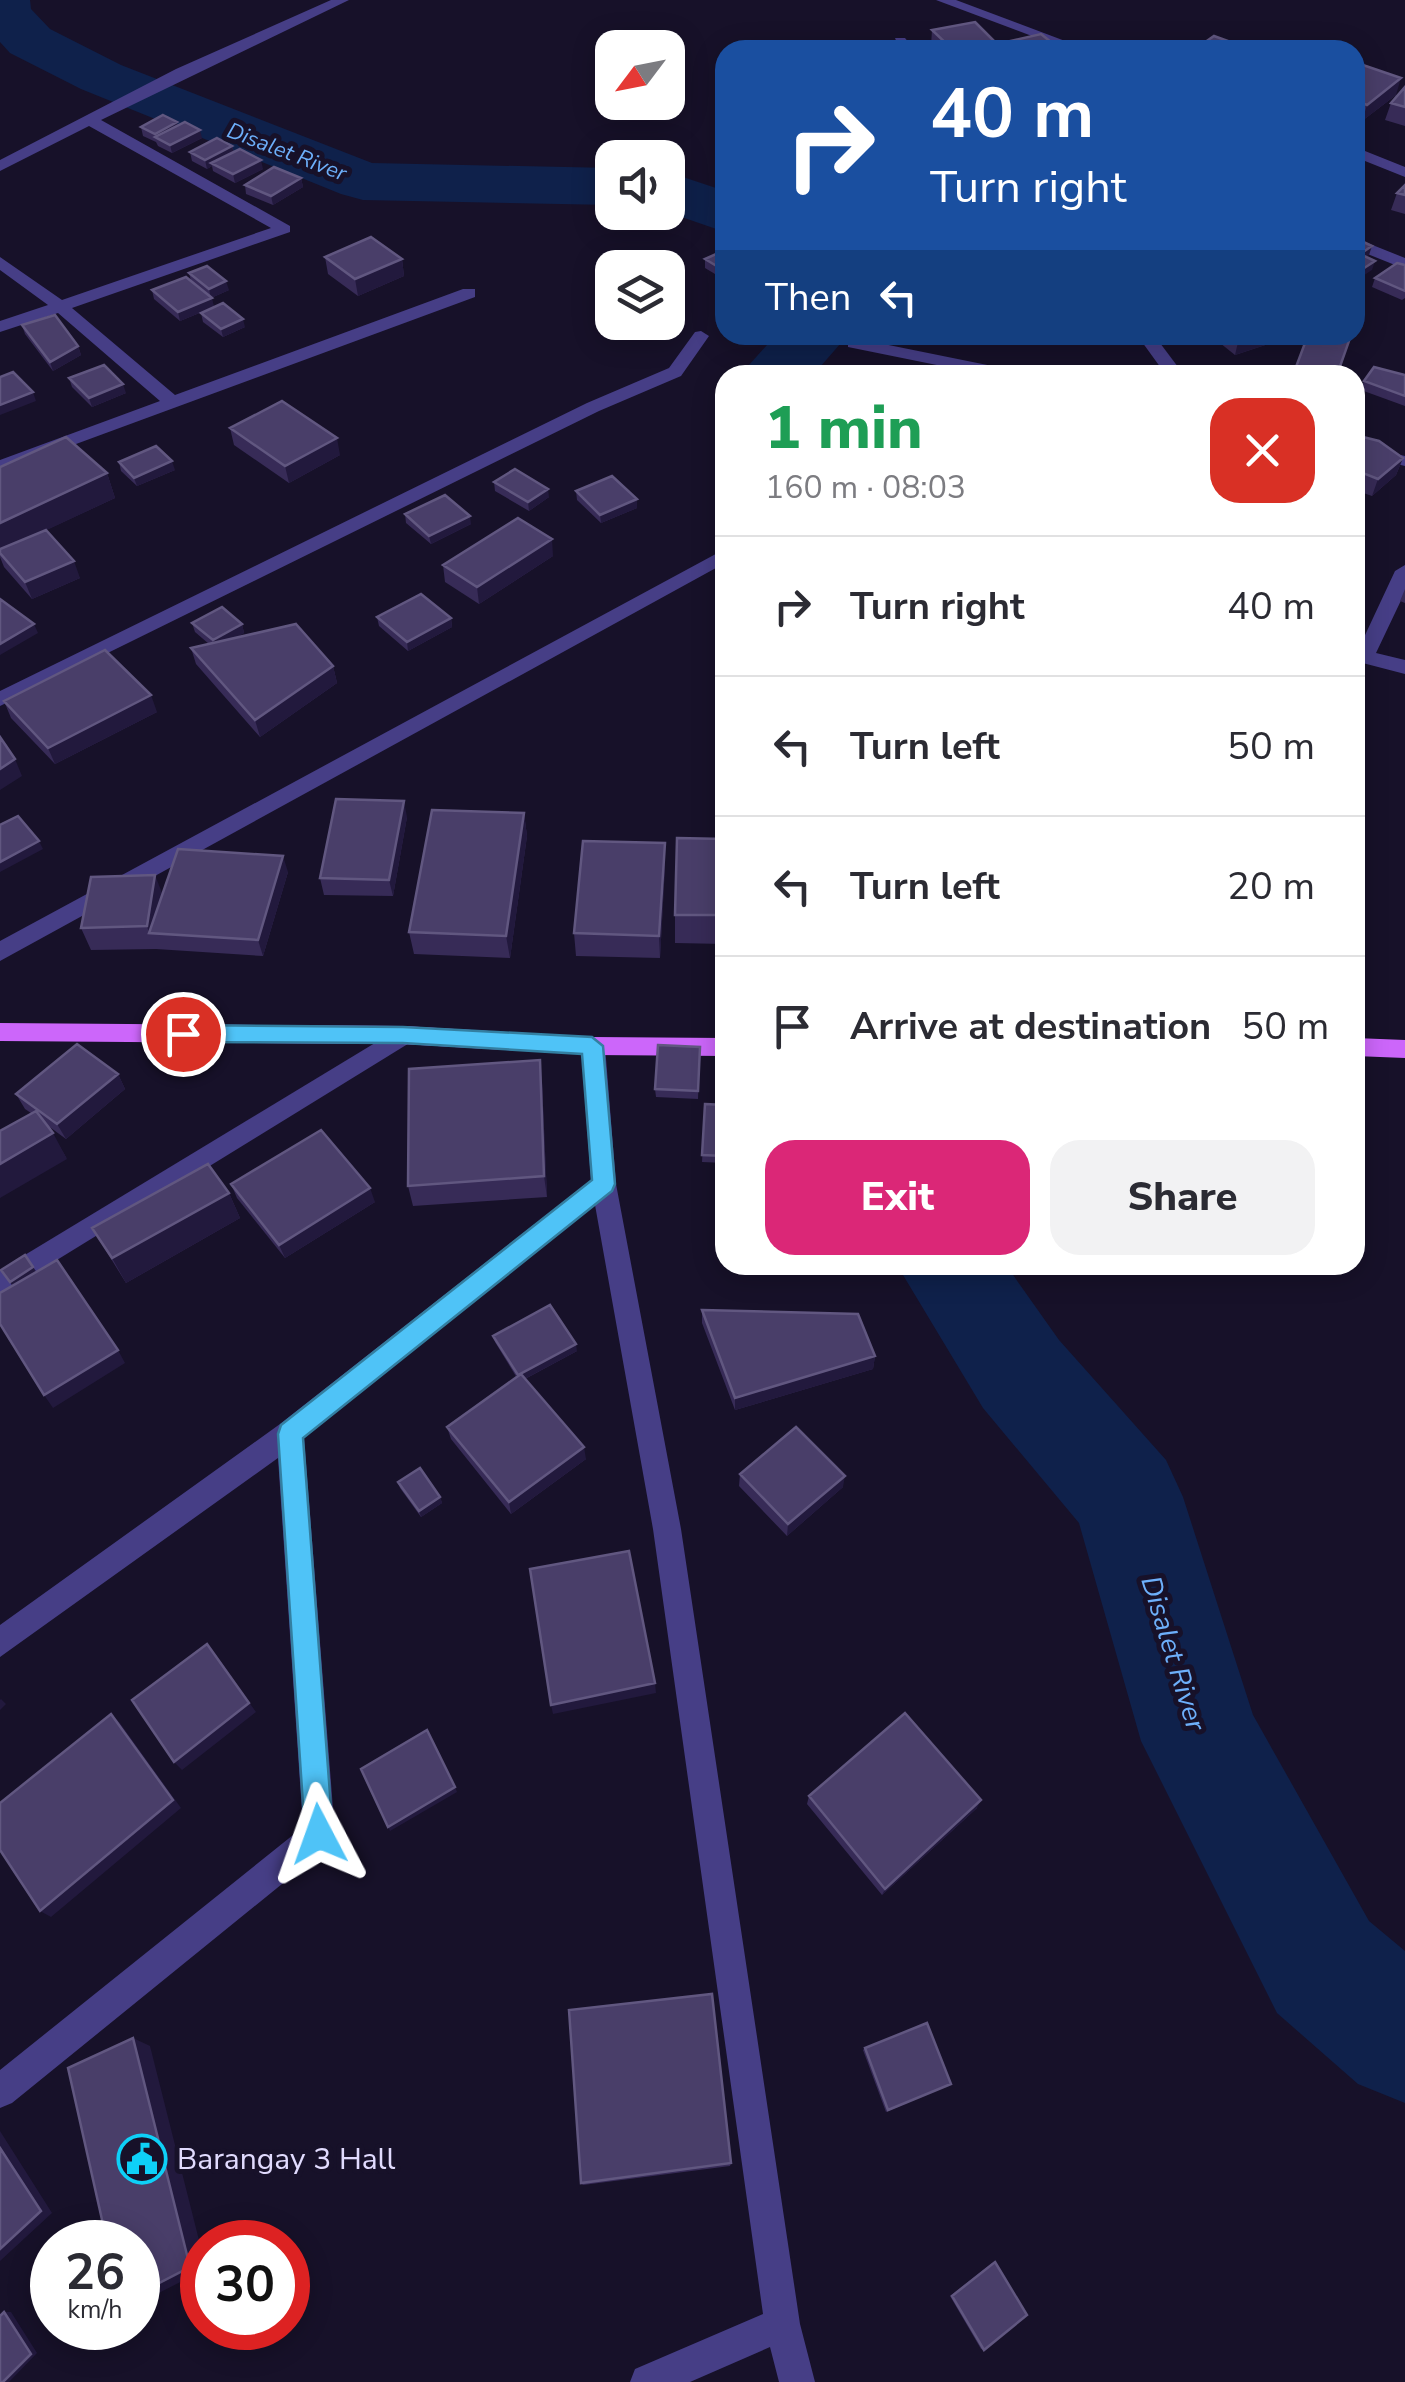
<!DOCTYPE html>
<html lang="en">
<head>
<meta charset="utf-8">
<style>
	:root { --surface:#fff; --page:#f2f2f3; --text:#2b2b33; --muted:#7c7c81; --line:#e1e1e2; --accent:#db2777 }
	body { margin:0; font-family:"Nunito Sans",sans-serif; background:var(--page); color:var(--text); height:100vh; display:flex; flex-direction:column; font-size:38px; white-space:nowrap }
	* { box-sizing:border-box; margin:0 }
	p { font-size:32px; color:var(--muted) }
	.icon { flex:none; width:55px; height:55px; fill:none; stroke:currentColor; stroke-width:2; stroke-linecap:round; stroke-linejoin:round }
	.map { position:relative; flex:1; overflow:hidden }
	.side { position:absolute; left:715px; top:365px; width:650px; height:910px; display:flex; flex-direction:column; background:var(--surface); border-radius:30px; box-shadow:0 5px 25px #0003 }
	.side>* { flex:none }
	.banner { position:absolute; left:715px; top:40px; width:650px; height:305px; border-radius:30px; box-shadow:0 5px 25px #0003; background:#1a4fa0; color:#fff; overflow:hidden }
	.needle { width:65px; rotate:238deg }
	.buttons { position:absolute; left:595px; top:30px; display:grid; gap:20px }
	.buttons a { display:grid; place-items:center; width:90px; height:90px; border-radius:20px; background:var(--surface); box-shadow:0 5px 25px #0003; font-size:50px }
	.speed { position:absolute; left:30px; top:2220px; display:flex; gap:20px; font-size:50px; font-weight:700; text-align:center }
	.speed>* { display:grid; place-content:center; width:130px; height:130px; border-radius:50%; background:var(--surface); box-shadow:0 5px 25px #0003; line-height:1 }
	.speed small { font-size:25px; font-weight:400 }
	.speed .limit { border:15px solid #d22; background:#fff; color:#111 }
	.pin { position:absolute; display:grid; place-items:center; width:85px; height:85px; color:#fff; margin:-42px; border:5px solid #fff; border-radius:50%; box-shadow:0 2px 10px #0007 }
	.me { position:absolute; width:110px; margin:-55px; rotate:356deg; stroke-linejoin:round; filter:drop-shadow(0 0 8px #0008) }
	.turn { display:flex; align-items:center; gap:35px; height:210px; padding:0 50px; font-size:45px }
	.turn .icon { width:130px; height:130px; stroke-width:2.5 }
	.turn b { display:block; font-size:70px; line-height:85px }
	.then { display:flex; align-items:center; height:95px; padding:0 50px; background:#0003; gap:20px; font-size:38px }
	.round { display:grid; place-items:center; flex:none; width:105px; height:105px; border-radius:30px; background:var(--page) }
	.overview { display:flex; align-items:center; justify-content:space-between; height:170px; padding:0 50px }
	h1 { font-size:60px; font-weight:800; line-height:75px; color:#1e9e55 }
	.cta { display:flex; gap:20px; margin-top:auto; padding:20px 50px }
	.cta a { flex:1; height:115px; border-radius:30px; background:var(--accent); color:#fff; font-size:40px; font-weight:800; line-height:115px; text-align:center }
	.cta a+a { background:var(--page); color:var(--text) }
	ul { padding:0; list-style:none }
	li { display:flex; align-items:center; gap:30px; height:140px; padding:0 50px; border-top:2px solid var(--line) }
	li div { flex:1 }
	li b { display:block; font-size:38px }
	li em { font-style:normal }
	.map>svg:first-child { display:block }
</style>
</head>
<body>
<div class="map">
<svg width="1405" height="2382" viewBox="0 0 1405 2382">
	<rect width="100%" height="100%" fill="#171129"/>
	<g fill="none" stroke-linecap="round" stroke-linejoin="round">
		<path fill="#0f214b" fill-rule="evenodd" d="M0 0H30L31 9 50 29 121 65 372 163 612 168V205L363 200 341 194 81 89 10 53 0 42Z
			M668 172 725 191V232L667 212Z
			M776 335H848L813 375H740Z
			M897 1265H1006L1059 1340 1166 1460 1183 1497 1253 1715 1369 1921 1405 1951V2103L1358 2084 1277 2013 1141 1741 1079 1523 983 1408Z"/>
		<path fill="#463e86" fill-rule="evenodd" d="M331 0H349L101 120 290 226V232L72 308 175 395 463 289H475V297L0 472V460L160 401 58 313 0 332V321L48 305 0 270V257L62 300 271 228 89 126 0 171V160L176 69Z
			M936 0H956L1089 50H1069Z
			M895 38H905L915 50H900Z
			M1355 147 1405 167V177L1355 157Z
			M1355 238 1405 258V269L1355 249Z
			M701 331 709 336 681 376 599 411 0 706V691L587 403 669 368 695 332Z
			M1137 335H1154L1184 375H1166Z
			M854 338 1012 370 1021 375H986L848 347V339Z
			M1355 444 1405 456V466L1355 454Z
			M725 549V563L0 961V941Z
			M1405 565V592L1376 653 1405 660V674L1355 661V647L1359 648 1395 571Z
			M593 1037 605 1046 616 1184 681 1529 800 2324 815 2382H779L770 2347 690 2382H630L635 2369 763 2314 653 1529 595 1205 304 1438 335 1834 330 1845 12 2103 0 2108V2070L303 1827 278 1458 0 1657V1625L280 1424 591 1180 581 1046Z"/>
		<path fill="#463e86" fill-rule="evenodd" d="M403 1026 415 1035 411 1042 0 1295V1270Z"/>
		<path fill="#cc66fa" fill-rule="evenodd" d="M0 1023 403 1026 593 1037 725 1038V1056L593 1055 403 1044 0 1041Z
			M1355 1038 1405 1040V1058L1355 1056Z"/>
	</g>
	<path fill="#372b57" d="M932 30 997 44 1057 50H935L931 46Z
		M1355 64 1396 95 1362 121 1355 119Z
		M1405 87V126L1385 120 1391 103Z
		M178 126 202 138 172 153 158 146 156 142 143 136 141 127Z
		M232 146 234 152 263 169 235 183 213 171 212 166 207 169 192 161 190 152Z
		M301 178 303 187 273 205 246 194 245 185Z
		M1405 185V214L1391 210 1397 193Z
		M725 250V280L705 268V259Z
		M325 257 402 259 404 276 358 296 328 274Z
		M1405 265V298L1402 300 1372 287 1375 278Z
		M189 273 229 290 211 298 214 307 180 321 154 299 152 290 191 281Z
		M201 313 245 327 223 337 203 322Z
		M22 325 78 346 81 355 53 371 25 334Z
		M1210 335H1281L1280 340 1235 355Z
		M1405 375V406L1361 390 1364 381Z
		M69 378 126 393 92 407 72 387Z
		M230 428 340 455 289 483 234 445Z
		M1355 435 1403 458 1396 475 1372 496 1355 490Z
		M119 462 175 470 137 486 121 471Z
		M0 467 107 473 115 498 46 530 80 578 32 599 4 567 0 557Z
		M494 482 549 497 529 511 495 491Z
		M576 491 637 508 601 523 577 500Z
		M405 514 471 524 431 544 406 523Z
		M553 556 479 604 445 582 443 565Z
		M1405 589V603L1400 601Z
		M377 617 451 618 452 627 408 651 379 626Z
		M192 623 242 624 244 633 236 637 333 666 337 683 260 737 196 664 191 648 209 644 195 632Z
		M4 701 157 712 55 764 11 718Z
		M524 813 527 836 510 958 414 954 409 932Z
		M407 817 393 896 324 895 320 878Z
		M725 839V944L675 943V915Z
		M665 843V866L660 958 576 956 574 933Z
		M288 872 263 956 156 949 91 950 81 928 163 894Z
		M700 1047 698 1099 656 1097 655 1089Z
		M118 1074 125 1089 66 1139 47 1125 67 1159 31 1113 25 1109 16 1094Z
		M542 1082 547 1197 413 1206 408 1186Z
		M705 1104 725 1105V1163L702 1162Z
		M231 1184 375 1202 285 1258 237 1198Z
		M229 1193 240 1218 126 1283 92 1228Z
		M702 1310 875 1356 873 1369 735 1410 702 1323Z
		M493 1336 577 1351 525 1379 586 1459 511 1514 451 1439 447 1427 517 1378 495 1342Z
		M740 1474 843 1487 787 1536 739 1486Z
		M398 1482 440 1497 442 1503 421 1517 400 1488Z
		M809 1796 977 1808 882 1895 807 1804Z
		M865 2048 951 2084 886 2112 863 2050Z
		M731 2163 730 2166 583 2185 581 2183Z
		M995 2262 984 2350 981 2349 950 2296 992 2263Z"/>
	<path fill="#22193d" d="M1401 78 1396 95 1362 121 1367 105Z
		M177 122 179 130 156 138 155 134Z
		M200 130 202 138 172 153 170 145Z
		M232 146 234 154 211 163 212 166 207 169 205 160Z
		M261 160 263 169 235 183 233 174Z
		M301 178 303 187 273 205 271 196Z
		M1372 246 1369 255 1357 263 1360 254Z
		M402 259 404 276 358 296 355 279Z
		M1375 261 1372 270 1355 281V274Z
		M226 281 229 290 211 298 209 289Z
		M212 298 214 307 180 321 178 312Z
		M243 319 245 327 223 337 221 329Z
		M1248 335H1281L1280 340 1235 355 1239 338Z
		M78 346 81 355 53 371 50 362Z
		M123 384 126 393 92 407 89 398Z
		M33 392 36 401 0 415V405Z
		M337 438 340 455 289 483 285 466Z
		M1403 458 1396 475 1372 496 1378 479Z
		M172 461 175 470 137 486 134 478Z
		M107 473 115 498 0 552V523Z
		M548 489 549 497 529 511 528 502Z
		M637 499V508L601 523 600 515Z
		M470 516 471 524 431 544 429 536Z
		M552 539 553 556 479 604 477 587Z
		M74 561 80 578 32 599 25 582Z
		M451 618 452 627 408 651 407 642Z
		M34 624 38 633 0 655V644Z
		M242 624 244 633 215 649 213 640Z
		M333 666 337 683 260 737 255 720Z
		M151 695 157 712 55 764 48 748Z
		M15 759 22 776 0 790V769Z
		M404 801 407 817 393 896 389 880Z
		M524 813 527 836 510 958 506 936Z
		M39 841 43 849 0 872V862Z
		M665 843V866L660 958 659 936Z
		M283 856 288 872 263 956 258 940Z
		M155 875 164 898 149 933 147 926Z
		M540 1060 542 1082 547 1197 544 1176Z
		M118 1074 125 1089 66 1139 57 1124Z
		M53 1133 67 1159 0 1198V1164Z
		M370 1188 375 1202 285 1258 279 1245Z
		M229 1193 240 1218 126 1283 112 1258Z
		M33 1267 38 1274 14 1289 10 1282Z
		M576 1344 577 1351 519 1382 518 1375Z
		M118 1350 125 1363 53 1408 44 1395Z
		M875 1356 873 1369 735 1410V1398Z
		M584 1447 586 1459 511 1514 509 1502Z
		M845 1476 843 1487 787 1536 788 1524Z
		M440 1497 442 1503 421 1517 419 1511Z
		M207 1644 256 1712 182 1770 174 1762Z
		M655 1683 656 1693 553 1714 551 1705Z
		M1 1699 6 1704 0 1710V1700Z
		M111 1714 120 1723 181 1808 51 1917 40 1911Z
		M455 1787 457 1792 390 1831 388 1827Z
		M981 1800 977 1808 882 1895 885 1889Z
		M133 2038 150 2046 202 2252V2271L139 2303Z
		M0 2131 52 2213 0 2261Z
		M4 2312H11L37 2353 9 2382H3Z"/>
	<path fill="#493e69" stroke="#615780" stroke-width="2.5" d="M975 22 1000 47 982 50H953L932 30Z
		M1041 34 1057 47 1046 50H1002L997 44Z
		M1214 36 1242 46 1236 50H1194Z
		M1357 63 1401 78 1367 105 1355 100V64Z
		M1405 87V107L1391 103Z
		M163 115 177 122 155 134 141 127Z
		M185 122 200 130 170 145 155 137Z
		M217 138 232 146 205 160 190 152Z
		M240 149 261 160 233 174 211 163Z
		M274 167 301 178 271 196 245 185Z
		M1405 185V195L1397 193Z
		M371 237 402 259 355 279 325 257Z
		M1355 238 1372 246 1360 254 1375 261 1355 274Z
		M725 250V271L705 259Z
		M1397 263 1405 265V291L1375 278Z
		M207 266 226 281 209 289 189 273Z
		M186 277 212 298 178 312 152 290Z
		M223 303 243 319 221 329 201 313Z
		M55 315 78 346 50 362 22 325Z
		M1308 335H1321L1349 341 1337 375H1293Z
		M104 365 123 384 89 398 69 378Z
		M1374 367 1405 375V396L1364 381Z
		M13 372 33 392 0 405V377Z
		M282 401 337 438 285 466 230 428Z
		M1355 435 1379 441 1403 458 1378 479 1355 470Z
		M66 437 107 473 0 523V467Z
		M156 446 172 461 134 478 119 462Z
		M515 469 548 489 528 502 494 482Z
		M612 476 637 499 600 515 576 491Z
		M445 495 470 516 429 536 405 514Z
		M518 518 552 539 477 587 443 565Z
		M46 530 74 561 25 582 0 553V549Z
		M421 594 451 618 407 642 377 617Z
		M0 599 34 624 0 644Z
		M222 607 242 624 213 640 192 623Z
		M296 624 333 666 255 720 191 648Z
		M105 650 151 695 48 748 4 701Z
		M0 737 15 759 0 769Z
		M336 799 404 801 389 880 320 878Z
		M432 810 524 813 506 936 409 932Z
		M18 816 39 841 0 862V825Z
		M677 838 725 839V915H675Z
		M583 841 665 843 659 936 574 933Z
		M178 849 283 856 258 940 149 933Z
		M155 875 147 926 81 928 91 877Z
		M77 1044 118 1074 57 1124 16 1094Z
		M658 1045 700 1047 698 1091 655 1089Z
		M540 1060 544 1176 408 1186 409 1069Z
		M705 1104 725 1105V1156L702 1155Z
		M36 1111 53 1133 0 1164V1131Z
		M321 1130 370 1188 279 1245 231 1184Z
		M208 1164 229 1193 112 1258 92 1228Z
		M25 1255 33 1267 10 1282 1 1270Z
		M57 1260 118 1350 44 1395 0 1324V1293Z
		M550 1305 576 1344 518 1375 493 1336Z
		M702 1310 858 1314 875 1356 735 1398Z
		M521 1374 584 1447 509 1502 447 1427Z
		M796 1427 845 1476 788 1524 740 1474Z
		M420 1468 440 1497 419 1511 398 1482Z
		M629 1551 655 1683 551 1705 530 1569Z
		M207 1644 249 1703 174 1762 132 1700Z
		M905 1713 981 1800 885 1889 809 1796Z
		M111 1714 173 1800 40 1911 0 1850V1803Z
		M427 1730 455 1787 388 1827 361 1769Z
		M712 1994 731 2163 581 2183 569 2010Z
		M927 2023 951 2084 888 2110 865 2048Z
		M133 2038 190 2267 138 2294V2242H107L68 2068Z
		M0 2148 41 2211 0 2249Z
		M995 2262 1027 2315 984 2350 952 2296Z
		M4 2312 31 2354 3 2382H0V2316Z"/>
	<path fill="#4fc3f7" stroke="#337fa1" stroke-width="2.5" d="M183 1025 403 1027 592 1037 603 1046 615 1184 612 1191 303 1438 333 1834 329 1844 319 1848 309 1844 305 1834 278 1434 281 1425 592 1180 582 1054 403 1043 183 1042 172 1034Z"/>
	<defs>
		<g id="civic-ring" transform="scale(2.5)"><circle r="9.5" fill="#171129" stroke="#0ed0f7" stroke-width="1.5"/><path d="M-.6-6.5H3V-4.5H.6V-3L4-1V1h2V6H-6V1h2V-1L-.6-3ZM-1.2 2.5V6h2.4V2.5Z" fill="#0ed0f7"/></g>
	</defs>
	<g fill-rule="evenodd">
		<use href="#civic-ring" x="142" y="2159"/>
	</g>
	<g text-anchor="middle" stroke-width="10" stroke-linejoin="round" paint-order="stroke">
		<g font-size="22" font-style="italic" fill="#6daffa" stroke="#171129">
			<text transform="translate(287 151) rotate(21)" y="8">Disalet River</text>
		</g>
		<g font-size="28" font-style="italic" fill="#6daffa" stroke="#171129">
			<text transform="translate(1174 1653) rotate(73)" y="10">Disalet River</text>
		</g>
		<g font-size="30" fill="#e1dbfe" stroke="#171129" text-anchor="start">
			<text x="177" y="2169">Barangay 3 Hall</text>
		</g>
	</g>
</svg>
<div class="buttons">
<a><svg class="needle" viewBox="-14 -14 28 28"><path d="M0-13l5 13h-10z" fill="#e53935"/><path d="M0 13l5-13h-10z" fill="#7c7c81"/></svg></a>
<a><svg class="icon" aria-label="sound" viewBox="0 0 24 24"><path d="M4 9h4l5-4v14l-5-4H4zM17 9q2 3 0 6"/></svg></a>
<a><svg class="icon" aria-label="layers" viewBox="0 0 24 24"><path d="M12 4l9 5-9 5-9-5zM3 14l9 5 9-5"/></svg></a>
</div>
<div class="speed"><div>26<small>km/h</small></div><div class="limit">30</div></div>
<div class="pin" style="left:183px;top:1034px;background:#d93025"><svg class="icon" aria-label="arrive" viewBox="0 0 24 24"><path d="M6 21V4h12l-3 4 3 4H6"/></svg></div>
<svg class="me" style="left:319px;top:1834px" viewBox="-20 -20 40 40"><path d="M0-17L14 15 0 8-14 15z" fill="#4fc3f7" stroke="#fff" stroke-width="4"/></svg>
<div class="banner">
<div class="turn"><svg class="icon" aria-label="right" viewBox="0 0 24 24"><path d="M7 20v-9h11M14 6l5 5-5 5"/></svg><div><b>40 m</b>Turn right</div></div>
<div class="then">Then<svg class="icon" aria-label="left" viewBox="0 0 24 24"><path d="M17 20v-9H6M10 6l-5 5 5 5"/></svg></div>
</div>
<section class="side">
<div class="overview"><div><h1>1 min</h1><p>160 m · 08:03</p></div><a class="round" style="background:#d93025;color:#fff"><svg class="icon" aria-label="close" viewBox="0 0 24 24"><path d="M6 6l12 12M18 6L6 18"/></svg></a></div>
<ul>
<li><svg class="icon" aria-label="right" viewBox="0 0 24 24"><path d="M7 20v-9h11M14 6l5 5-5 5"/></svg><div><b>Turn right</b></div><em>40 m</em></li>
<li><svg class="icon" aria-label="left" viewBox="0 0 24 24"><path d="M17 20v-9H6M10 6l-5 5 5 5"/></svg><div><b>Turn left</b></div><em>50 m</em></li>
<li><svg class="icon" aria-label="left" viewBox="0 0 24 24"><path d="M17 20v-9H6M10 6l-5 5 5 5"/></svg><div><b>Turn left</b></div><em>20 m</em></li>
<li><svg class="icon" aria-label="arrive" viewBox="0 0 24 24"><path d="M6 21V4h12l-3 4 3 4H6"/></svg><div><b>Arrive at destination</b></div><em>50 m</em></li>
</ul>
<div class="cta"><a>Exit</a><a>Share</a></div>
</section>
</div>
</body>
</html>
